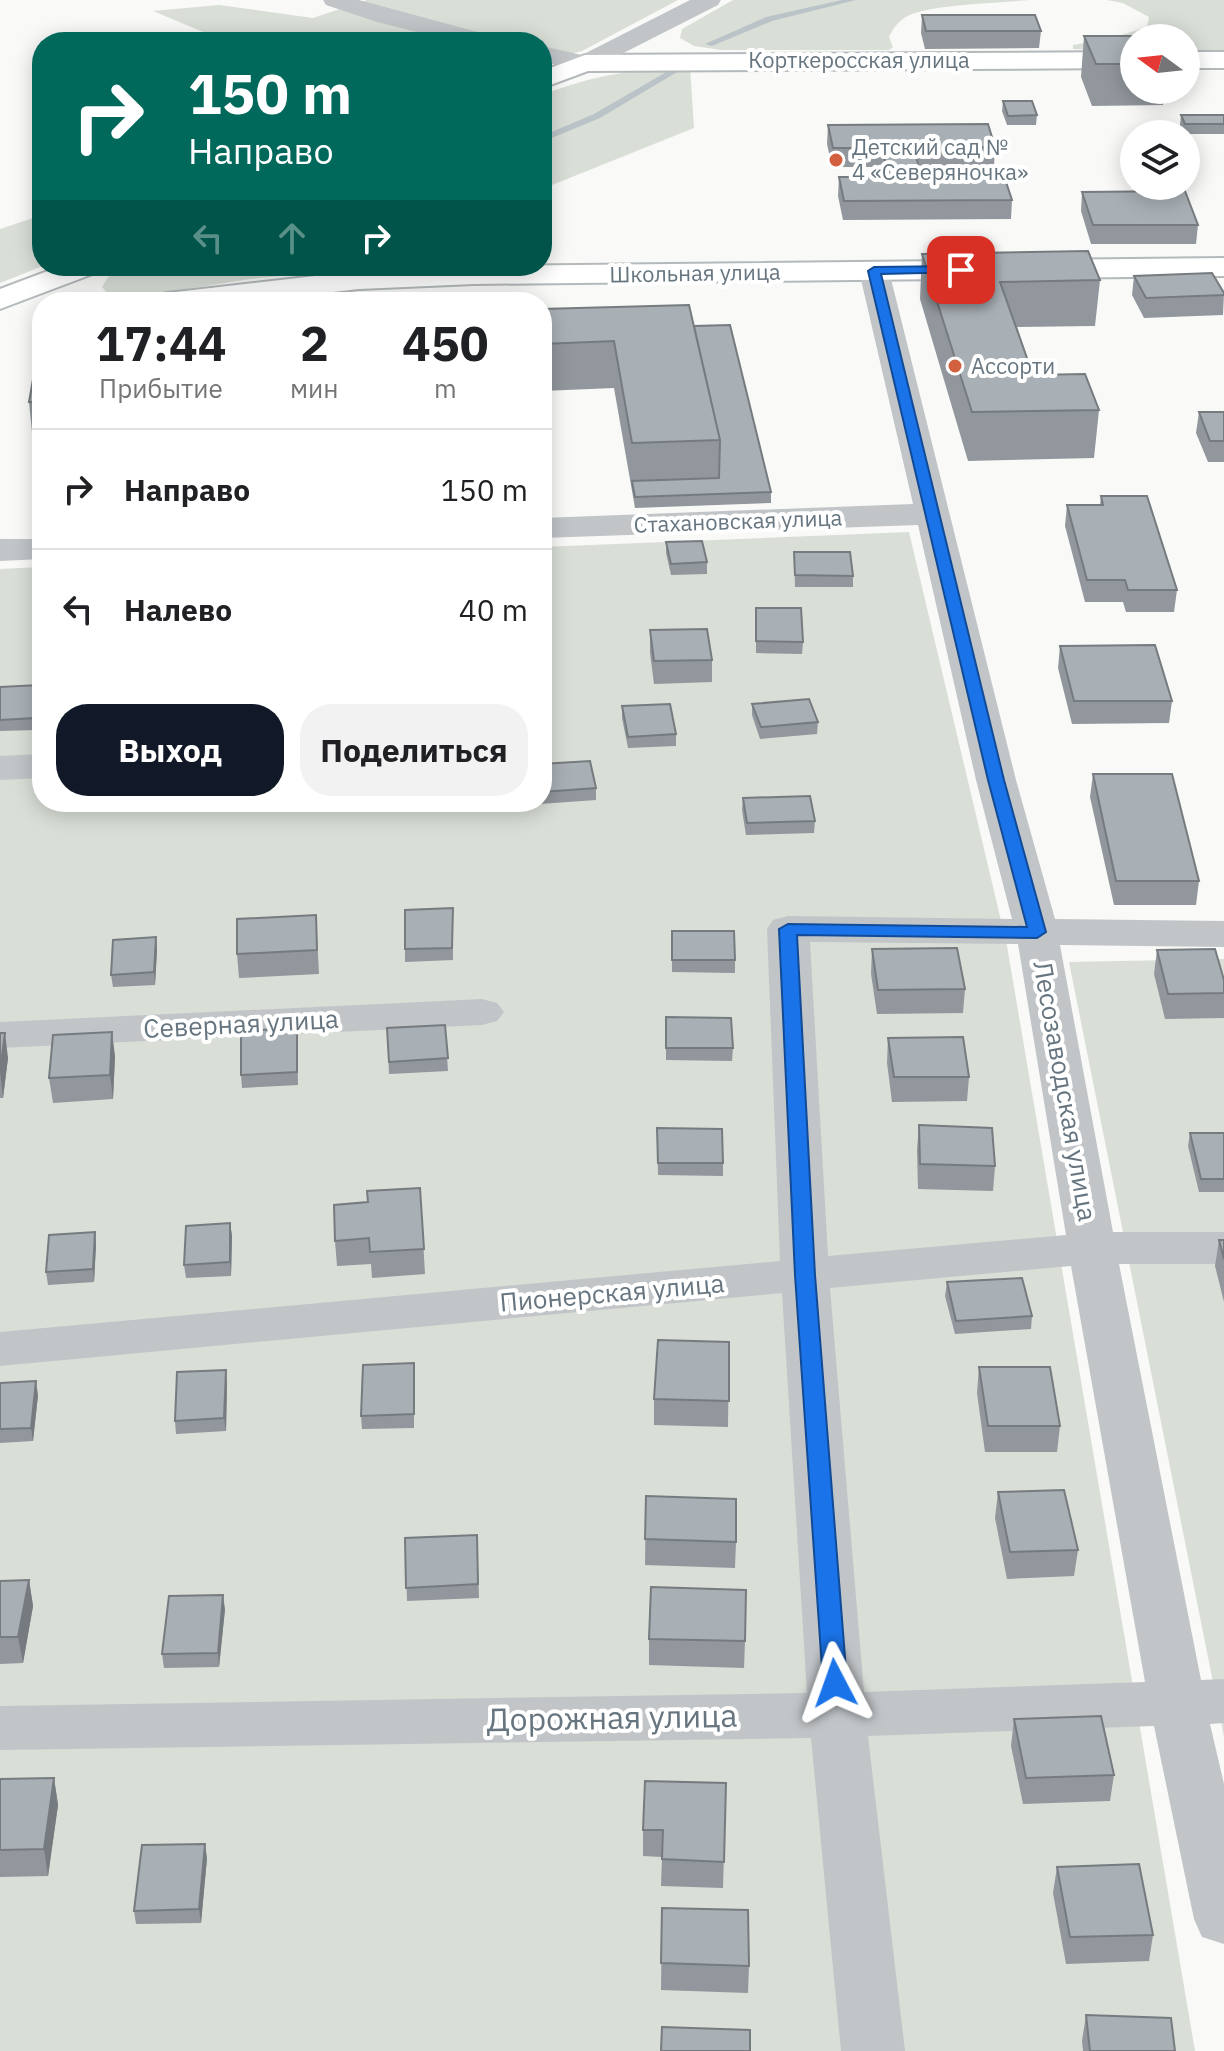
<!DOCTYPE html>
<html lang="ru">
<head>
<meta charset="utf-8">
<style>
	:root { --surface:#fff; --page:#f2f2f2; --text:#202124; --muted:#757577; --line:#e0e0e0; --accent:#111827 }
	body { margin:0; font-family:"IBM Plex Sans",sans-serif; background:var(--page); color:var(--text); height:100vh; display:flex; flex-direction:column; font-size:30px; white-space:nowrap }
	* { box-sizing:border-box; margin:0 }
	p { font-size:26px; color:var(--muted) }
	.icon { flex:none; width:44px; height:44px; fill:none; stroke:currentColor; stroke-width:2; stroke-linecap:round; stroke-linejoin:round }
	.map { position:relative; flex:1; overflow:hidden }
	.drawer { position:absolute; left:32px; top:292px; width:520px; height:520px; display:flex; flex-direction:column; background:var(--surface); border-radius:32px; box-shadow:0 4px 20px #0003 }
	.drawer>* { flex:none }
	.guide { position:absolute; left:32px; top:32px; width:520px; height:244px; border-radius:32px; box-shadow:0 4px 20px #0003; background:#00695c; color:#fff; overflow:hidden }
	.needle { width:52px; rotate:285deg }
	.buttons { position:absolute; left:1120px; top:24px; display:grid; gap:16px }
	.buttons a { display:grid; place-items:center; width:80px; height:80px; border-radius:50%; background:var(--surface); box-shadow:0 4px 20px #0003; font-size:40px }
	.pin { position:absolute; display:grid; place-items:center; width:68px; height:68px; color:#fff; margin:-34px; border-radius:16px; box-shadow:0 4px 12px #0006 }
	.me { position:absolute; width:88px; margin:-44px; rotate:356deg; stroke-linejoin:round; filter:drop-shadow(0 0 6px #0008) }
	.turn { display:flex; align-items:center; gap:28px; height:168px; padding:0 24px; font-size:36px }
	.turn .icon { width:104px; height:104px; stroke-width:2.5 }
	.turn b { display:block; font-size:56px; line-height:68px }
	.lanes { display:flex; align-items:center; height:76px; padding:0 24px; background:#0003; justify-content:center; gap:40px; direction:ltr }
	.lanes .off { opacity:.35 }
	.eta { display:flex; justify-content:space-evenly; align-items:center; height:136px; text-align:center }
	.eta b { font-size:48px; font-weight:700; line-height:56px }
	.action { display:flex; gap:16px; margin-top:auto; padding:16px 24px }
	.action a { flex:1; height:92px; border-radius:32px; background:var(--accent); color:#fff; font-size:32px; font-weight:700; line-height:92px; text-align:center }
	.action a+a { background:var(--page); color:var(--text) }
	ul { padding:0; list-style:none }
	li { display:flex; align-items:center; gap:24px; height:120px; padding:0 24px; border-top:2px solid var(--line) }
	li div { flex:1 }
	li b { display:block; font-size:30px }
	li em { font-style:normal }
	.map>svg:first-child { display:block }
</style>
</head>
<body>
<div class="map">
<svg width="1224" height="2051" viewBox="0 0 1224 2051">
	<rect width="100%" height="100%" fill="#f9f9f7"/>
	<path fill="#d9ded7" d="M367 0H678L582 51 542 60V42H227L153 11 219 5 313 18Z
		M733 0H1029C1001 3 925 4 904 18 897 23 893 29 889 37L893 47 889 50H721L694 46 680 38 682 29Z
		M1107 0H1224V51H1186V38H1134V51L1073 49V45L1112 38 1147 27 1149 17 1123 3Z
		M690 67 694 128 542 189V95C596 74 633 70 690 67Z
		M42 215 43 266 0 283V229Z
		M134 266H382L250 279 142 296 108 294 102 287 108 277Z
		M909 532 1007 946 1195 2051H0V569L42 567V802H542V547Z
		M1224 959V1737L1069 962Z"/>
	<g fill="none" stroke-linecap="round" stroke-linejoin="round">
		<path fill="#bac4c8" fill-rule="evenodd" d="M842 0H856L772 21 712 46 705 44 766 17Z
			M687 60 694 62 600 118 542 142V136L594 114Z"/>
		<g stroke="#b4b9bc" stroke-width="4">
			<path id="major" d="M1134 52V68L588 71 542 88V71L585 55Z
				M1186 52H1224V68H1186Z
				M1224 258V276L474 284 359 289 246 302H152L156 296 167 293 359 271 474 266Z
				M61 266H103L98 272 0 309V289Z"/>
		</g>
		<path fill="#c1c5c8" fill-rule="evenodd" d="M323 0H359L496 37 500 42H456L377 22 326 5Z
			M690 0H721L718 5 594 68 585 71 542 62V46L582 55Z
			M874 262 885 265 889 271 1016 780 1055 919 1224 921V947L1060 945 1113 1232H1224V1264H1119L1201 1680 1224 1679V1723L1210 1724 1224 1784V1944L1202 1937 1194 1919 1154 1726 868 1736 905 2051H841L811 1738 0 1750V1706L807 1693 782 1293 0 1366V1332L780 1261 767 929 773 920 788 916 1012 919 976 780 918 525 542 538V518L913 504 859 271 863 265ZM810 942 1018 944 1066 1235 828 1256ZM1071 1266 1145 1682 864 1692 830 1288Z
			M0 539H42V559L0 561Z
			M42 754V778L0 780V756Z
			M482 999 497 1003 504 1012 497 1021 482 1025 0 1048V1022Z"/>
		<use href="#major" fill="#fff" fill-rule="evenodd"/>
	</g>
	<path fill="#91979c" d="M922 15 1041 31 1039 48 925 49 921 33Z
		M1084 36 1134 38V90H1165L1163 105 1092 106 1081 77Z
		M1003 101 1037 115 1036 125H1007L1002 111Z
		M1181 115H1224V134H1184L1180 125Z
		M828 125 995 147 994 166H918L921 176 1012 200 1011 219 843 220 838 196 839 177H884L881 167H832L827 144Z
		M1186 135 1191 145 1190 155H1186Z
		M1082 192 1198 225 1196 244H1091L1081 211Z
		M922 254 1100 280 1095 326 1017 327 1033 375 1099 410 1094 458 968 461 920 299Z
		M1134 276 1224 293 1223 315 1144 318 1132 295Z
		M542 309 694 326 771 492V503L635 508 614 388 542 391Z
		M42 368V432H32L29 402Z
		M1199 412H1224V462H1208L1196 433Z
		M1101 496 1177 590 1174 612H1126L1123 602H1085L1065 526 1067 505H1100Z
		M666 542 707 562V574L671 575 666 553Z
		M794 552 853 576V587H795Z
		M756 608 803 642 802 654 756 653Z
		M650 630 712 660V682L654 684 650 653Z
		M1060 646 1172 701 1169 723 1072 724 1058 668Z
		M39 685 41 697 36 730 0 731V687Z
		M752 704 818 722 817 734 760 739 752 715Z
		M622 706 676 734V746L628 748 622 718Z
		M542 764 596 788V800L540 804V802H542Z
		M1093 774 1199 881 1196 905H1114L1090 797Z
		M743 798 815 821 814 833 746 835 742 810Z
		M155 802H213L155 806Z
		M453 908V960L405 962V949Z
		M316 915 319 974 239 978 237 954Z
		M672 931 735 960V973L672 972Z
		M156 937 157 950 155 985 113 987 111 975Z
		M872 949 965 989 963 1013 877 1014 871 974Z
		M1157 950 1224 980V1018L1165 1019 1154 974Z
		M666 1017 733 1048 732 1061 666 1060Z
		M445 1025 448 1071 389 1074 387 1028Z
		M297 1028 298 1085 242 1088 241 1075Z
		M0 1033 8 1058 3 1098H0Z
		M888 1038 969 1077 967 1101 892 1102 887 1063Z
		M115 1056 113 1099 53 1103 49 1078Z
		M919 1125 995 1166 993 1191 918 1189 917 1150Z
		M657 1128 723 1163V1176L658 1175Z
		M1190 1133H1224V1192H1199L1188 1146Z
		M420 1188 425 1274 372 1278 371 1264 337 1266 335 1241 368 1202Z
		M230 1223 232 1236 231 1276 186 1278 184 1265Z
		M95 1232 96 1245 94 1282 48 1285 46 1272Z
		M1219 1240H1224V1302L1215 1266Z
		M947 1282 1032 1316 1031 1329 955 1334 945 1296Z
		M729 1342 728 1427 654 1425V1399Z
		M414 1363V1428L362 1429 361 1416Z
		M979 1367 1060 1426 1057 1452H985L977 1393Z
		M0 1383 38 1395 33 1441 0 1443Z
		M227 1383 226 1431 176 1434 175 1421Z
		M998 1492 1078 1550 1074 1576 1007 1579 995 1518Z
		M646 1496 736 1542 735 1568 645 1565Z
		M477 1535 479 1598 407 1601 405 1538Z
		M29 1580 33 1606 23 1663 0 1664V1581Z
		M225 1609 219 1667 164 1668 162 1654Z
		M649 1639 745 1641 744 1668 649 1665Z
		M1014 1719 1114 1775 1110 1801 1023 1804 1011 1746Z
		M54 1778 58 1805 48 1876 0 1877V1779Z
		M726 1783 723 1888 661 1886 662 1857 643 1856V1830Z
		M207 1858 201 1923 136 1924 134 1911Z
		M1057 1867 1153 1935 1149 1961 1066 1964 1053 1893Z
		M662 1908 749 1966 748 1993 661 1990Z
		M1086 2015 1175 2051H1083L1082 2041Z"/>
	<path fill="#767b7f" d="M39 685 41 697 36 730 35 718Z
		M156 937 157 950 155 985 154 972Z
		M112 1032 115 1056 113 1099 110 1075Z
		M5 1033 8 1058 3 1098 0 1071Z
		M230 1223 232 1236 231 1276 230 1262Z
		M95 1232 96 1245 94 1282 93 1269Z
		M226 1370 227 1383 226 1431 224 1418Z
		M36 1381 38 1395 33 1441 31 1428Z
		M29 1580 33 1606 23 1663 18 1637Z
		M223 1595 225 1609 219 1667 218 1653Z
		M54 1778 58 1805 48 1876 44 1849Z
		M205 1844 207 1858 201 1923 199 1909Z"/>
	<path fill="#a9b0b5" stroke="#767b7f" stroke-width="2" d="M922 15H1035L1041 31H926Z
		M1084 36H1155L1156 38H1134V64H1096Z
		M1003 101H1032L1037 115 1008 116Z
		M1181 115H1224V124H1185Z
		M988 124 995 147 914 148 921 176H1004L1012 200 844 201 839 177H889L882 148H833L828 125Z
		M1186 135 1191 145H1186Z
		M1185 191 1198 225H1093L1082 192Z
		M1088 251 1100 280 1000 282 1033 375 1085 374 1099 410 972 412 922 254Z
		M1212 273 1224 293V295L1146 298 1134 276Z
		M689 305 720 440 632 443 614 341 542 344V309Z
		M730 325 771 492 635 497 632 481 719 478 720 440 694 326Z
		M35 368H42V402H29Z
		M1199 412H1224V441H1210Z
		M1101 496H1147L1177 590H1128L1125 580H1087L1067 505H1103Z
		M702 541 707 562 671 564 666 542Z
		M794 552H850L853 576 795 575Z
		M756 608H801L803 642 756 641Z
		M707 629 712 660 654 661 650 630Z
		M1155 645 1172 701H1074L1060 646Z
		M39 685 35 718 0 720V687Z
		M809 699 818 722 761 727 752 704Z
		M670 704 676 734 628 737 622 706Z
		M590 761 596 788 542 792V764Z
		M1093 774H1172L1199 881H1116Z
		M810 796 815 821 747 823 743 798Z
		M453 908 452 948 405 949V910Z
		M316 915 317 950 237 954V919Z
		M672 931H734L735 960H672Z
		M156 937 154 972 111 975 113 940Z
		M957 948 965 989 878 990 872 949Z
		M1215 949 1224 980V993L1168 994 1157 950Z
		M666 1017 731 1018 733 1048H666Z
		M445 1025 448 1058 389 1062 387 1028Z
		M297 1028V1072L241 1075V1031Z
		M112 1032 110 1075 49 1078 53 1035Z
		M0 1033H5L0 1071Z
		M963 1037 969 1077H894L888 1038Z
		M919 1125 992 1128 995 1166 920 1164Z
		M657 1128 722 1129 723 1163H658Z
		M1190 1133H1224V1179H1201Z
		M420 1188 424 1249 370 1252 369 1238 335 1241 334 1205 368 1202 367 1191Z
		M230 1223V1262L184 1265 186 1226Z
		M95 1232 93 1269 46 1272 49 1235Z
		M1219 1240H1224V1259Z
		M1022 1278 1032 1316 956 1321 947 1282Z
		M658 1340 729 1342V1401L654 1399Z
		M414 1363V1414L361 1416 363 1365Z
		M979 1367H1050L1060 1426H988Z
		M226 1370 224 1418 175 1421 177 1372Z
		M36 1381 31 1428 0 1429V1383Z
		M1064 1490 1078 1550 1010 1552 998 1492Z
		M646 1496 736 1499V1542L645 1539Z
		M477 1535 478 1584 406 1588 405 1538Z
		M29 1580 18 1637H0V1581Z
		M651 1587 746 1590 745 1641 649 1639Z
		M223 1595 218 1653 162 1654 169 1596Z
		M1101 1716 1114 1775 1026 1778 1014 1719Z
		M54 1778 44 1849 0 1850V1779Z
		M645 1781 726 1783 724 1862 662 1859 663 1830H643Z
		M205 1844 199 1909 134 1911 142 1845Z
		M1139 1864 1153 1935 1070 1937 1057 1867Z
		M662 1908 748 1910 749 1966 661 1963Z
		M1086 2015 1171 2018 1175 2051H1090Z
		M662 2027 750 2030V2051H661Z"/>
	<path fill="#1a73e8" stroke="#114b97" stroke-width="2" d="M961 266 967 270 965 272 881 274 1004 780 1046 932 1037 938 797 935 815 1275 847 1683 843 1690 835 1692 827 1690 823 1683 795 1275 779 929 788 924 1027 927 988 780 868 271 874 267Z"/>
	<g fill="#d2603e" stroke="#fff" stroke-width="3">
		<circle cx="836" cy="160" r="8"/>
		<circle cx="955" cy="366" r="8"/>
	</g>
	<g text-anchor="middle" stroke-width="8" stroke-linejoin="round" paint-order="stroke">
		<g font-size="22" fill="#66757f" stroke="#fff">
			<text x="859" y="68">Корткеросская улица</text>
			<text transform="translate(695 273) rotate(-1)" y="8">Школьная улица</text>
			<text transform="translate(738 521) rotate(-2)" y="8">Стахановская улица</text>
		</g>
		<g font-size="22" fill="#66757f" stroke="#fff" text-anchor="start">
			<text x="852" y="155">Детский сад №<tspan x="852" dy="25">4 «Северяночка»</tspan></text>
			<text x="971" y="374">Ассорти</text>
		</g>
		<g font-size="26" fill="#66757f" stroke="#fff">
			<text transform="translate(241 1024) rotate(-3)" y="9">Северная улица</text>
			<text transform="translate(1065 1091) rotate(80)" y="9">Лесозаводская улица</text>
			<text transform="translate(612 1293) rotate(-5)" y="9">Пионерская улица</text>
		</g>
		<g font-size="32" fill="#66757f" stroke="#fff">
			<text transform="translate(612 1718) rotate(-1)" y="11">Дорожная улица</text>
		</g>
	</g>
</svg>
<div class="buttons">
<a><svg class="needle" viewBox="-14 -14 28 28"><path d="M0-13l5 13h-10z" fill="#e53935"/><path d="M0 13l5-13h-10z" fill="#757577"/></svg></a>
<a><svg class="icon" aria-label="layers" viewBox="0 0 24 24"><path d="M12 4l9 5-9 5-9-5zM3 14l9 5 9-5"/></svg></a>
</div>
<div class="pin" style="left:961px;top:270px;background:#d93025"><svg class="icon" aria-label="arrive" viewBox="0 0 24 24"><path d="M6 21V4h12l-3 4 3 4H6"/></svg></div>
<svg class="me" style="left:835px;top:1683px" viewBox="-20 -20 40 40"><path d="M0-17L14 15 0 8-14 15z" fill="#1a73e8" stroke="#fff" stroke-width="4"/></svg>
<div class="guide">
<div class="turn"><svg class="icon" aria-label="right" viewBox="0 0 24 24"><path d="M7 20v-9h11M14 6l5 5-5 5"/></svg><div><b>150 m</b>Направо</div></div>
<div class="lanes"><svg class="icon off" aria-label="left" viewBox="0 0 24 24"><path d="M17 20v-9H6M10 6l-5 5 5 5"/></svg><svg class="icon off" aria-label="ahead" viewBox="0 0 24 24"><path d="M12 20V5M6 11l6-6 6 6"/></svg><svg class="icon" aria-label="right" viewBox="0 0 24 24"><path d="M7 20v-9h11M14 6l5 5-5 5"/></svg></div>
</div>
<section class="drawer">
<div class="eta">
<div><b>17:44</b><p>Прибытие</p></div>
<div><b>2</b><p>мин</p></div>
<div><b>450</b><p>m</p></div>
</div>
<ul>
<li><svg class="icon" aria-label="right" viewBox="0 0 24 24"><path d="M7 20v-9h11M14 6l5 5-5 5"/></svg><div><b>Направо</b></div><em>150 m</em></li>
<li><svg class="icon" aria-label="left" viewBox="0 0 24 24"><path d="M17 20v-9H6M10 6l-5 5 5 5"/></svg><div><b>Налево</b></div><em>40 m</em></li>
</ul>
<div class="action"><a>Выход</a><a>Поделиться</a></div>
</section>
</div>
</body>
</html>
